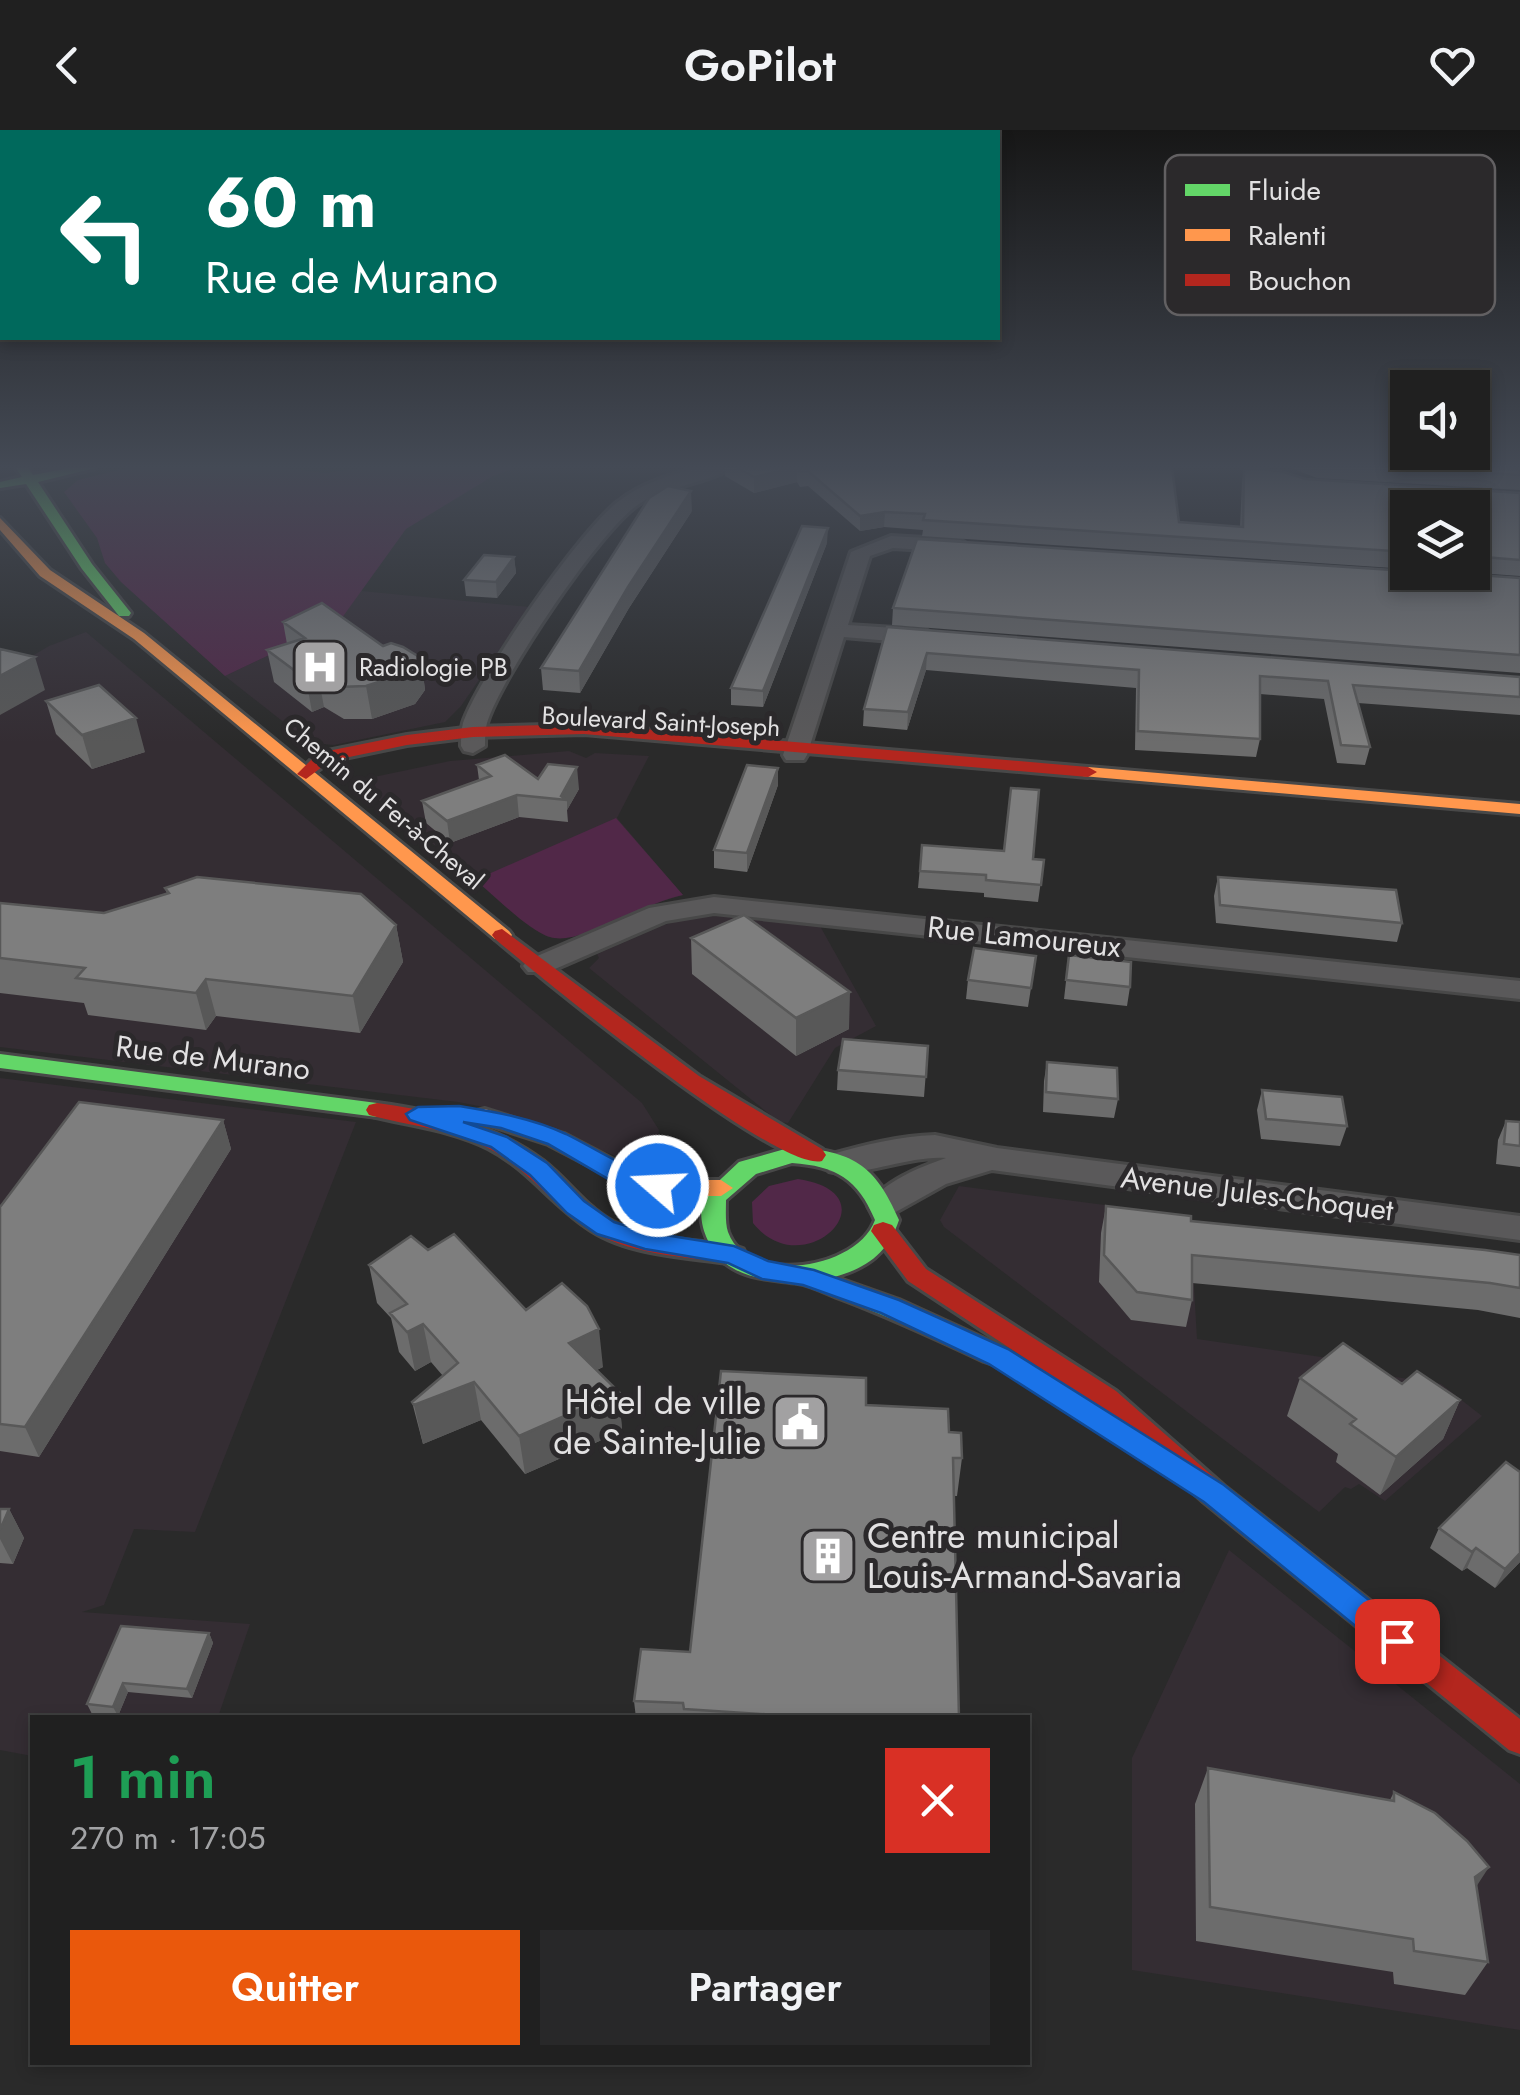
<!DOCTYPE html>
<html lang="fr">
<head>
<meta charset="utf-8">
<style>
	:root { --surface:#202020; --page:#282829; --text:#f1f3f6; --muted:#a2a3a5; --line:#3d3e3e; --accent:#ea580c }
	body { margin:0; font-family:Jost,sans-serif; background:var(--page); color:var(--text); height:100vh; display:flex; flex-direction:column; font-size:38px; white-space:nowrap }
	* { box-sizing:border-box; margin:0 }
	p { font-size:32px; color:var(--muted) }
	.icon { flex:none; width:55px; height:55px; fill:none; stroke:currentColor; stroke-width:2; stroke-linecap:round; stroke-linejoin:round }
	.map { position:relative; flex:1; overflow:hidden }
	.details { position:absolute; left:30px; top:1585px; width:1000px; height:350px; display:flex; flex-direction:column; background:var(--surface); border-radius:0px; box-shadow:0 5px 15px #0003,0 0 0 2px var(--line) }
	.details>* { flex:none }
	.banner { position:absolute; left:0px; top:0px; width:1000px; height:210px; box-shadow:0 5px 15px #0003,0 0 0 2px var(--line); background:#00695c; color:#fff; overflow:hidden }
	.controls { position:absolute; left:1390px; top:240px; display:grid; gap:20px }
	.controls a { display:grid; place-items:center; width:100px; height:100px; border-radius:0px; background:var(--surface); box-shadow:0 5px 15px #0003,0 0 0 2px var(--line); font-size:50px }
	.pin { position:absolute; display:grid; place-items:center; width:85px; height:85px; color:#fff; margin:-42px; border-radius:20px; box-shadow:0 5px 15px #0006 }
	.me { position:absolute; width:110px; margin:-55px; rotate:289deg; stroke-linejoin:round; filter:drop-shadow(0 0 8px #0008) }
	.turn { display:flex; align-items:center; gap:35px; height:210px; padding:0 40px; font-size:45px }
	.turn .icon { width:130px; height:130px; stroke-width:2.5 }
	.turn b { display:block; font-size:70px; line-height:85px }
	.round { display:grid; place-items:center; flex:none; width:105px; height:105px; border-radius:0px; background:var(--page) }
	.head { display:flex; align-items:center; justify-content:space-between; height:170px; padding:0 40px }
	h1 { font-size:60px; font-weight:600; line-height:75px; color:#1e9e55 }
	.action { display:flex; gap:20px; margin-top:auto; padding:20px 40px }
	.action a { flex:1; height:115px; border-radius:0px; background:var(--accent); color:#fff; font-size:40px; font-weight:600; line-height:115px; text-align:center }
	.action a+a { background:var(--page); color:var(--text) }
	header { display:flex; justify-content:space-between; align-items:center; height:130px; padding:0 40px; background:var(--surface); font-size:45px; font-weight:600 }
	.map>svg:first-child { display:block }
</style>
</head>
<body>
<header><svg class="icon" aria-label="back" viewBox="0 0 24 24"><path d="M15 5l-7 7 7 7"/></svg>GoPilot<svg class="icon" aria-label="heart" viewBox="0 0 24 24"><path d="M12 20l-8-8c-3-5 5-10 8-4 3-6 11-1 8 4z"/></svg></header>
<div class="map">
<svg width="1520" height="1965" viewBox="0 0 1520 1965">
	<rect width="100%" height="100%" fill="#2a2a2a"/>
	<path fill="#342d33" d="M361 461 529 477 461 576 445 592 334 615 310 613 225 546 338 492Z
		M86 502 642 973 659 1000 652 1040 494 979 458 972 0 917V545L49 516Z
		M569 621 586 628 595 623 649 626 617 688 683 765 642 777 573 807H548L355 651 450 631Z
		M719 786 820 796 876 896 835 918 788 993 779 992 589 838 599 828 597 824 664 795 693 787Z
		M0 948 356 992 195 1402 134 1399 104 1475 82 1482 250 1494 218 1587 32 1588V1626L0 1620Z
		M959 1056 1190 1086 1197 1209 1335 1229 1350 1240 1441 1254 1482 1286 1385 1371 1359 1354 1351 1359 1345 1357 1319 1382 944 1097 940 1090Z
		M1229 1420 1520 1654V1900L1132 1840V1628Z"/>
	<path fill="#512848" d="M127 338H286L324 343 363 338H515L493 346 406 399 339 492 225 546 121 452 105 433 97 408 64 362 78 350Z
		M616 688 683 765C647 771 580 817 550 807 529 801 494 765 475 750Z
		M798 1049C897 1064 804 1157 753 1093L752 1072 769 1056Z"/>
	<g fill="none" stroke-linecap="round" stroke-linejoin="round">
		<g stroke="#484848" stroke-width="6">
			<path id="street" d="M697 338H730C714 351 664 357 639 374 601 398 500 549 487 593 485 600 485 609 485 616L473 623 464 621 461 616C461 608 461 600 463 593 478 548 581 399 619 371 642 353 670 345 697 338Z
				M891 406 960 410 970 416 960 422 893 418 870 426 848 495 926 500 937 507 926 514 844 507 807 625 804 630H786L783 625 851 422Z
				M714 767 1520 851V869L714 783 666 791 548 842H528L523 836 528 830 649 778Z
				M935 1005 997 1018 1520 1086V1110L992 1040 946 1054 885 1088 873 1085 868 1076C882 1052 920 1037 946 1028 909 1025 857 1049 829 1041L824 1033 829 1025C864 1015 899 1006 935 1005Z"/>
		</g>
		<g stroke="#484848" stroke-width="6">
			<path id="fast" d="M16 338H28L33 345 70 338H95L38 352 92 434 131 483 129 486H119L82 439 26 354 0 358V352L22 347Z
				M0 924 377 973 388 980 377 987 0 938Z
				M792 1017C852 1021 875 1034 899 1090 888 1123 867 1138 834 1147L899 1170 1002 1217 1006 1224 1002 1231 993 1234 984 1231C937 1209 890 1187 842 1169 828 1164 812 1155 798 1153 772 1149 747 1150 725 1133 706 1117 694 1085 706 1063L739 1032ZM792 1033C836 1036 858 1049 875 1090 858 1139 748 1157 728 1102 725 1093 726 1080 726 1070L756 1044Z"/>
		</g>
		<g stroke="#484848" stroke-width="6">
			<path id="slow" d="M0 388 50 440 144 503 509 801 512 805 509 809H495L134 509 40 446 0 400Z
				M1088 637 1520 674V684L1082 646 1079 642Z
				M485 979 564 1004 640 1044 671 1050H721L733 1058 721 1066H671L634 1059 548 1014 477 991 474 986 477 981Z"/>
		</g>
		<g stroke="#484848" stroke-width="6">
			<path id="jam" d="M584 594 1088 637 1097 642 1088 647 584 604 473 607 407 615 330 631 306 649 297 644 318 623 407 605 473 597Z
				M502 799 699 946 822 1019 826 1025 822 1031C778 1043 539 846 495 809L492 805 495 801Z
				M377 973C436 981 495 995 543 1031 568 1050 585 1077 613 1092 649 1110 695 1110 734 1116L743 1119 746 1125 743 1131 734 1134C685 1126 626 1126 585 1096 550 1072 527 1038 488 1018 450 999 410 996 369 985L366 980 369 975Z
				M883 1092 892 1095 926 1139 1116 1261 1224 1356 1520 1589V1624L1509 1620 1204 1372 1096 1275 908 1151 871 1101 874 1095Z"/>
		</g>
		<use href="#street" fill="#5a595a" fill-rule="evenodd"/>
		<use href="#fast" fill="#63d668" fill-rule="evenodd"/>
		<use href="#slow" fill="#ff974d" fill-rule="evenodd"/>
		<use href="#jam" fill="#b3261e" fill-rule="evenodd"/>
	</g>
	<path fill="#6c6c6c" d="M725 338H1172L1179 392 1240 397 1242 353 1244 338 1306 349 1520 363V446L1465 442H1472V378H1408V439L922 406 923 400 884 397 860 401 808 356 800 357 797 352 754 363 725 346Z
		M1291 338H1520V360L1317 348Z
		M692 381 629 478 580 563 543 560 541 538Z
		M827 413 763 577 731 575V558Z
		M514 427 516 443 497 468 466 466 464 450Z
		M1520 448V543L892 495 893 478Z
		M283 492 383 516 421 528 425 560 415 574 372 589H344L324 577 312 582 274 552 267 520 287 514Z
		M887 497 1520 547V585L1358 573 1370 617 1365 635 1337 633 1324 569 1260 564V609L1256 627 1135 620 1136 558 926 540 907 600 863 596 864 579Z
		M46 571 145 622 92 639 56 604Z
		M477 635 579 659 567 680 568 692 519 687 450 713 426 693 422 671 479 650Z
		M778 638V655L747 742 714 738V720Z
		M922 715 1044 730 1038 772 984 767V763L918 758Z
		M1218 747 1402 793 1397 812 1216 793 1214 766Z
		M165 758 396 795 403 832 360 903 216 886 206 900 88 885 84 873 0 863V773L104 783 167 764Z
		M691 808 849 899 796 926 692 844Z
		M1069 825 1130 857 1127 876 1064 869Z
		M1036 826 1028 877 966 869 968 850Z
		M928 916 924 967 837 960 838 940Z
		M1047 932 1118 969 1114 988 1043 982 1044 951Z
		M1262 960 1347 996 1340 1016 1261 1009 1257 980Z
		M223 990 231 1019 39 1327 0 1321V1077Z
		M1506 991 1520 992V1037L1496 1034 1498 1010Z
		M1106 1076 1191 1091 1520 1125V1188L1478 1180 1192 1153V1170L1186 1197 1131 1190 1099 1152 1101 1103Z
		M428 1120 526 1180 603 1237 597 1240 619 1262 622 1301 525 1344 481 1290 423 1314 412 1272 443 1246 431 1232 415 1241 399 1222 391 1188 377 1173 369 1135Z
		M1300 1248 1402 1254 1460 1270 1443 1309 1380 1365 1336 1332 1338 1324 1287 1286Z
		M866 1275 949 1302 962 1328 957 1366H954L959 1588H636L634 1571 690 1522Z
		M0 1379H9L24 1408 13 1434 0 1433Z
		M1439 1398 1520 1432 1495 1458 1467 1438 1462 1441 1430 1418Z
		M209 1503 213 1513 192 1568 128 1562 118 1586 92 1584 87 1574Z
		M1208 1638 1390 1670 1394 1662 1476 1757 1488 1832 1465 1865 1394 1854 1393 1842 1196 1811 1195 1674Z"/>
	<path fill="#585858" d="M793 338H797V352L754 363V347Z
		M691 361 692 381 629 478 580 563 579 541 628 457Z
		M885 382 884 397 860 401V386Z
		M828 398 827 413 763 577V561Z
		M514 427 516 443 497 468 496 452Z
		M927 523 926 540 907 600 908 582Z
		M35 527 45 560 0 585V546Z
		M421 528 425 560 415 574 372 589 366 556Z
		M318 545 324 577 312 582 306 549Z
		M136 588 145 622 92 639 82 605Z
		M577 637 579 659 567 680V670L561 666Z
		M778 638V655L747 742V723Z
		M517 665 519 687 450 713 447 691Z
		M396 795 403 832 360 903 353 866Z
		M206 849 216 886 206 900 196 863Z
		M850 862 849 899 796 926V888Z
		M223 990 231 1019 39 1327 25 1297Z
		M423 1194 431 1232 415 1241 407 1202Z
		M599 1199 603 1237 573 1251 569 1213Z
		M474 1252 481 1290 423 1314 414 1275Z
		M619 1262 622 1301 525 1344 519 1306Z
		M1460 1270 1443 1309 1380 1365 1396 1327Z
		M9 1379 24 1408 13 1434 0 1409V1400Z
		M1476 1418 1467 1438 1462 1441 1472 1422Z
		M1520 1423V1432L1495 1458 1505 1439Z
		M209 1503 213 1513 192 1568 187 1559Z
		M123 1553 128 1562 118 1586 113 1577Z
		M1489 1737 1467 1771 1475 1747Z"/>
	<path fill="#7e7e7e" stroke="#585858" stroke-width="2.5" d="M738 338H793L754 347Z
		M798 338H1172L1179 392 1243 397 1244 338 1280 341 1306 349 1520 363V430L1472 426V378H1408V422L923 390 925 384 885 382 860 386 808 341 800 342Z
		M1406 338H1520V345Z
		M668 356 691 361 628 457 579 541 541 538 649 368Z
		M802 396 828 398 763 561 731 558Z
		M917 409 1408 441V442H1436L1520 448V525L893 478Z
		M484 425 514 427 496 452 464 450Z
		M322 473 383 516 391 513 403 517 421 528 410 542 366 556 338 557 318 545 306 549 267 520 305 508 283 492Z
		M887 497 1520 547V567L1353 555 1370 617 1341 615 1328 551 1260 546V609L1138 601 1139 540 927 523 908 582 864 579Z
		M0 519 35 527 0 546Z
		M99 555 136 588 82 605 46 571Z
		M505 625 538 649 548 634 577 637 561 666 567 670 517 665 447 691 422 671 491 646 477 635Z
		M747 635 778 638 747 723 714 720Z
		M1011 658 1039 660 1033 729 1044 730 1041 755 986 750V745L920 741 922 715 1004 721Z
		M197 747 361 764 396 795 353 866 206 849 196 863 76 848 85 838 0 828V773L104 783 169 763 165 758Z
		M1218 747 1396 760 1402 793 1220 775Z
		M744 785 850 862 796 888 691 808Z
		M974 818 1036 826 1031 858 968 850Z
		M1069 825 1131 832 1130 857 1066 850Z
		M843 909 928 916 926 947 838 940Z
		M1047 932 1117 938 1118 969 1046 962Z
		M1262 960 1342 967 1347 996 1266 989Z
		M79 972 223 990 25 1297 0 1294V1077Z
		M1506 991 1520 992V1016L1504 1014Z
		M1106 1076 1191 1086V1091L1485 1120 1520 1125V1158L1490 1153 1192 1125V1170L1137 1162 1104 1125Z
		M454 1104 526 1180 562 1153 587 1176 599 1199 569 1213 619 1262 519 1306 474 1252 414 1275 412 1272 458 1233 423 1194 407 1202 390 1183 407 1174 369 1135 411 1106 428 1120Z
		M1343 1213 1402 1254 1417 1241 1460 1270 1396 1327 1350 1294 1356 1289 1300 1248Z
		M721 1241 866 1248V1275L948 1279 949 1302 961 1303 962 1328H953L959 1588H822L684 1579 683 1573 634 1571 641 1519 690 1522Z
		M1506 1332 1520 1342V1423L1505 1439 1476 1418 1472 1422 1439 1398Z
		M0 1379H9L0 1400Z
		M121 1496 209 1503 187 1559 123 1553 113 1577 87 1574Z
		M1208 1638 1394 1671V1662L1435 1683 1467 1711 1489 1737 1475 1747 1488 1832 1414 1821 1413 1809 1210 1777Z"/>
	<linearGradient id="sky" x2="0" y2="1"><stop stop-color="#171717"/><stop offset="0.55" stop-color="#444a55"/><stop offset="1" stop-color="#444a55" stop-opacity="0"/></linearGradient>
	<rect width="1520" height="613" fill="url(#sky)"/>
	<path fill="#1a73e8" stroke="#114b97" stroke-width="2.5" d="M459 976C495 982 532 988 566 1004 604 1023 623 1038 666 1051L669 1056 658 1065 615 1053 548 1014 501 998 463 992 507 1007 547 1033 584 1071 614 1092 646 1102 734 1116 768 1131 814 1140 899 1170 1008 1219 1224 1355 1408 1501 1413 1511 1408 1521 1397 1525 1386 1521 1204 1372 989 1234 881 1183 803 1155 762 1149 728 1133 645 1119 597 1104 567 1083 530 1045 491 1017 410 990 406 984 418 977Z"/>
	<defs>
		<g id="hospital-square" transform="scale(2.875)"><rect x="-9" y="-9" width="18" height="18" rx="4" fill="#a2a1a2" stroke="#2b292b"/><path d="M-5-5h3v3.5h4V-5h3V5h-3V1.5h-4V5h-3Z" fill="#fff"/></g>
		<g id="civic-square" transform="scale(2.875)"><rect x="-9" y="-9" width="18" height="18" rx="4" fill="#a2a1a2" stroke="#2b292b"/><path d="M-.6-6.5H3V-4.5H.6V-3L4-1V1h2V6H-6V1h2V-1L-.6-3ZM-1.2 2.5V6h2.4V2.5Z" fill="#fff"/></g>
		<g id="building-square" transform="scale(2.875)"><rect x="-9" y="-9" width="18" height="18" rx="4" fill="#a2a1a2" stroke="#2b292b"/><path d="M-4-6H4V6H1V3H-1V6H-4ZM-2.5-4.3h1.7v1.8h-1.7ZM.8-4.3h1.7v1.8H.8ZM-2.5-1h1.7V.8h-1.7ZM.8-1h1.7V.8H.8Z" fill="#fff"/></g>
	</defs>
	<g fill-rule="evenodd">
		<use href="#hospital-square" x="320" y="537"/>
		<use href="#civic-square" x="800" y="1292"/>
		<use href="#building-square" x="828" y="1426"/>
	</g>
	<g text-anchor="middle" stroke-width="10" stroke-linejoin="round" paint-order="stroke">
		<g font-size="25" fill="#e2e1e2" stroke="#2b292b" text-anchor="start">
			<text x="359" y="546">Radiologie PB</text>
		</g>
		<g font-size="25" fill="#e2e1e2" stroke="#2b292b">
			<text transform="translate(661 591) rotate(3)" y="9">Boulevard Saint-Joseph</text>
			<text transform="translate(384 673) rotate(40)" y="9">Chemin du Fer-à-Cheval</text>
		</g>
		<g font-size="30" fill="#e2e1e2" stroke="#2b292b">
			<text transform="translate(1024 807) rotate(6)" y="10">Rue Lamoureux</text>
			<text transform="translate(213 928) rotate(7)" y="10">Rue de Murano</text>
			<text transform="translate(1257 1064) rotate(7)" y="10">Avenue Jules-Choquet</text>
		</g>
		<g font-size="35" fill="#e2e1e2" stroke="#2b292b" text-anchor="end">
			<text x="761" y="1284">Hôtel de ville<tspan x="761" dy="40">de Sainte-Julie</tspan></text>
			<text x="867" y="1418" text-anchor="start">Centre municipal<tspan x="867" dy="40">Louis-Armand-Savaria</tspan></text>
		</g>
	</g>
	<rect x="1165" y="25" width="330" height="160" rx="15" fill="#2b292b" stroke="#626062" stroke-width="2.5"/>
	<rect x="1185" y="54" width="45" height="12" fill="#63d668"/>
	<rect x="1185" y="99" width="45" height="12" fill="#ff974d"/>
	<rect x="1185" y="144" width="45" height="12" fill="#b3261e"/>
	<g font-size="28" fill="#e2e1e2">
		<text x="1248" y="70">Fluide</text>
		<text x="1248" y="115">Ralenti</text>
		<text x="1248" y="160">Bouchon</text>
	</g>
</svg>
<div class="controls">
<a><svg class="icon" aria-label="sound" viewBox="0 0 24 24"><path d="M4 9h4l5-4v14l-5-4H4zM17 9q2 3 0 6"/></svg></a>
<a><svg class="icon" aria-label="layers" viewBox="0 0 24 24"><path d="M12 4l9 5-9 5-9-5zM3 14l9 5 9-5"/></svg></a>
</div>
<div class="pin" style="left:1397px;top:1511px;background:#d93025"><svg class="icon" aria-label="arrive" viewBox="0 0 24 24"><path d="M6 21V4h12l-3 4 3 4H6"/></svg></div>
<svg class="me" style="left:658px;top:1056px" viewBox="-20 -20 40 40"><circle r="17" fill="#1a73e8" stroke="#fff" stroke-width="3"/><path d="M0-11L8 9 0 5-8 9z" fill="#fff"/></svg>
<div class="banner">
<div class="turn"><svg class="icon" aria-label="left" viewBox="0 0 24 24"><path d="M17 20v-9H6M10 6l-5 5 5 5"/></svg><div><b>60 m</b>Rue de Murano</div></div>
</div>
<section class="details">
<div class="head"><div><h1>1 min</h1><p>270 m · 17:05</p></div><a class="round" style="background:#d93025;color:#fff"><svg class="icon" aria-label="close" viewBox="0 0 24 24"><path d="M6 6l12 12M18 6L6 18"/></svg></a></div>
<div class="action"><a>Quitter</a><a>Partager</a></div>
</section>
</div>
</body>
</html>
